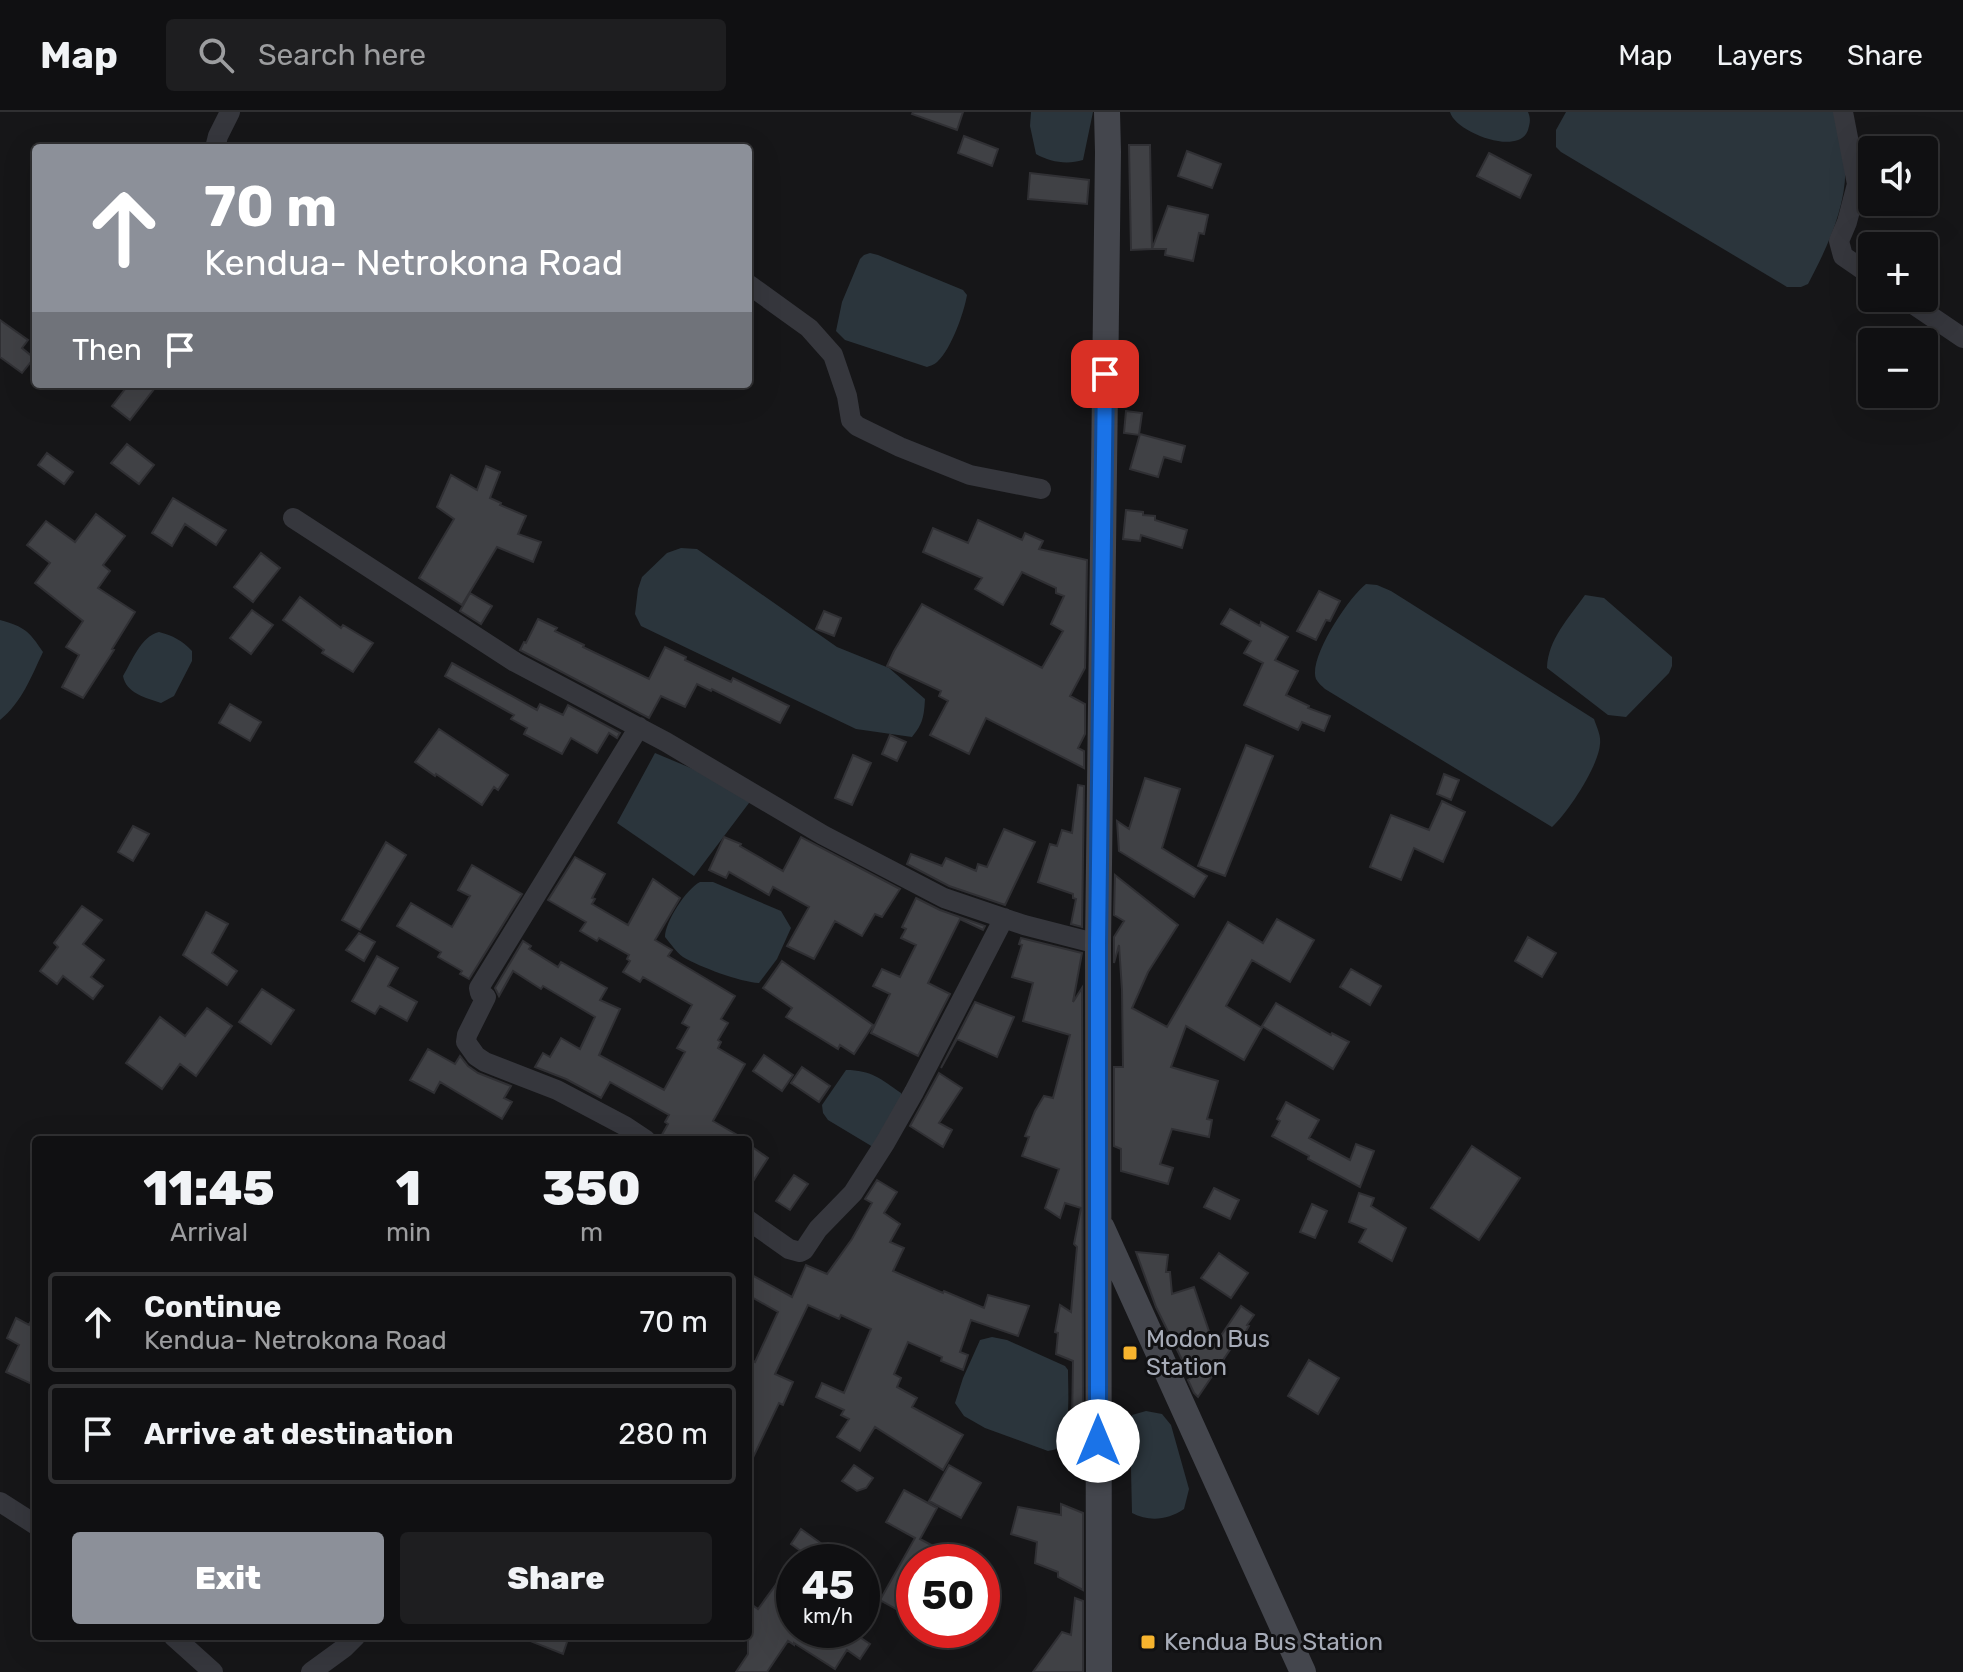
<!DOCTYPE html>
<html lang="en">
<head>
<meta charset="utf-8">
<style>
	:root { --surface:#101012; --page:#1e1e20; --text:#f1f3f6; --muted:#9c9d9f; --line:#303032; --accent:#8c9099 }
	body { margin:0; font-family:Rubik,sans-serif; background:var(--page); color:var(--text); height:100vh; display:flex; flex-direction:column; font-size:30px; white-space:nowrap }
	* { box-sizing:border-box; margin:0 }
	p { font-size:26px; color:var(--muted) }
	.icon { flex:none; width:44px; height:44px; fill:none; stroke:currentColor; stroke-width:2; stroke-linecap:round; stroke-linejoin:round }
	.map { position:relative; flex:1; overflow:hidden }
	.panel { position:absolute; left:32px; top:1024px; width:720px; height:504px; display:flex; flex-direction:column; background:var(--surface); border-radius:8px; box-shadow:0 8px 32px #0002,0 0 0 2px var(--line) }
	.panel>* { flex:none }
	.guide { position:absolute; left:32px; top:32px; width:720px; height:244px; border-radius:8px; box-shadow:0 8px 32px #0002,0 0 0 2px var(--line); background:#8c9099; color:#fff; overflow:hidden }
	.buttons { position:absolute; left:1858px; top:24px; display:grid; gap:16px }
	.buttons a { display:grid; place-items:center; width:80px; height:80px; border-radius:8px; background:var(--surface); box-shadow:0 8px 32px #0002,0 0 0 2px var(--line); font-size:40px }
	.speed { position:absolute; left:776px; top:1432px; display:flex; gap:16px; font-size:40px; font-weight:700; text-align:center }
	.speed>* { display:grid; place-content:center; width:104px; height:104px; border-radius:50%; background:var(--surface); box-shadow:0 8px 32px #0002,0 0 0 2px var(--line); line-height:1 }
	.speed small { font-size:20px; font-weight:400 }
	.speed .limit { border:12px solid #d22; background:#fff; color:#111 }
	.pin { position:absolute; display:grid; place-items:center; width:68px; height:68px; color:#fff; margin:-34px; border-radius:16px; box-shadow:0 4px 12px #0006 }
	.me { position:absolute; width:88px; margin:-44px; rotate:0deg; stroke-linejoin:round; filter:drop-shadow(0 0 6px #0008) }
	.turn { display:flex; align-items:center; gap:28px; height:168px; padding:0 40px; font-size:36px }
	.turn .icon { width:104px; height:104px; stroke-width:2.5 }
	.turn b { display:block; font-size:56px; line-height:68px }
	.then { display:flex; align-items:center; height:76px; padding:0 40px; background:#0003; gap:16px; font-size:30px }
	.eta { display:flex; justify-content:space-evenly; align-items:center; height:136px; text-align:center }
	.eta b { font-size:48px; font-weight:800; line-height:56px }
	.primary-button { display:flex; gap:16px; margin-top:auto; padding:16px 40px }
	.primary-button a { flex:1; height:92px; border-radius:8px; background:var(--accent); color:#fff; font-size:32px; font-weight:800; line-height:92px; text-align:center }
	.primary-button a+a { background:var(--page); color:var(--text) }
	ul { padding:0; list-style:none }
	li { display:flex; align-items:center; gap:24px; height:100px; margin:0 16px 12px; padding:0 24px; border:4px solid var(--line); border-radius:8px }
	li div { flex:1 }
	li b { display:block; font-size:30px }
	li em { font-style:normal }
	header { display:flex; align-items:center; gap:48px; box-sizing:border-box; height:112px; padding:0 40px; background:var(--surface); border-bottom:2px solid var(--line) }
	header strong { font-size:38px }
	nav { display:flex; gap:44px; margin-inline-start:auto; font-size:28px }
	.search { width:560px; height:72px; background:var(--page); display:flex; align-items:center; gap:20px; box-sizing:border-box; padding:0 28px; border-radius:8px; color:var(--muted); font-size:30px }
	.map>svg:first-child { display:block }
</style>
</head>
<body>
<header>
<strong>Map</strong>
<div class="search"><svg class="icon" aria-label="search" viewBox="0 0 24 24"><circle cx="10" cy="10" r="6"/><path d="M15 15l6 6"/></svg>Search here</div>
<nav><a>Map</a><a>Layers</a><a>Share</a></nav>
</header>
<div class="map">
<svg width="1963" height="1560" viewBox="0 0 1963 1560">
	<rect width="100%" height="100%" fill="#161618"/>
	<path fill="#2b353c" d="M1031 0H1093L1083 48C1067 53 1050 50 1036 42L1030 14Z
		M1450 0H1528C1531 7 1530 11 1528 18 1519 45 1455 20 1450 0Z
		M1566 0H1837C1840 17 1844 34 1845 51 1848 92 1827 136 1808 172L1801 175H1787L1561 40 1556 35V18Z
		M870 141 878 143 963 178 967 183C964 201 951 237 938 249 936 252 930 254 927 255L845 228 836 219 842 190 860 147 864 143Z
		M681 436 697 437 837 535 889 556 925 587C924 604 923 612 912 625L856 617 641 514 635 502 638 477 642 465 667 441Z
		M1366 472 1377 473 1391 479 1594 607C1597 616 1601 623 1600 632 1599 653 1568 701 1552 715L1325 577C1322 574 1318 571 1316 567 1308 546 1349 485 1366 472Z
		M1585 483 1604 486 1672 545V554L1669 561 1626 605 1608 603 1547 556C1548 527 1569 506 1585 483Z
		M0 508C25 515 29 519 43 540 31 565 22 590 0 608Z
		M159 520C173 524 182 528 192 539V549L174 584 161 591C146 586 126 581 123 564 132 549 141 524 159 520Z
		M655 641 755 683 694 764 617 711Z
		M700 770H713L781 799 791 816 777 847 759 871C740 870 700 855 683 845 676 840 671 832 665 825 665 810 686 777 700 770Z
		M846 958C871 958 881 967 901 981L902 985 873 1035 828 1008 823 1001 822 993Z
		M992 1225 1007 1228 1065 1254 1068 1258C1068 1277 1071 1318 1060 1333 1057 1337 1054 1338 1048 1339L985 1316 964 1304 955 1291 963 1266 980 1228Z
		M1146 1299 1162 1302 1171 1313 1189 1377 1184 1397C1168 1408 1149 1410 1132 1401L1130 1314 1132 1303Z"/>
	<path fill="#404145" stroke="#303034" stroke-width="2" d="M913 0H963L957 18 912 2Z
		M964 24 998 37 992 54 958 41Z
		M1129 33H1150L1152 137 1131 138Z
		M1187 39 1221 52 1212 76 1178 64Z
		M1489 41 1531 63 1520 86 1477 64Z
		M1030 61 1089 68 1087 92 1028 87Z
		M1168 94 1208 103 1204 122 1199 121 1193 149 1165 143 1166 137H1152Z
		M0 208 28 228 22 236 34 246 22 261 0 245Z
		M129 272H158L130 308 112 294Z
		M1126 299 1142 301 1139 323 1124 321Z
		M1140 322 1185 334 1181 350 1164 345 1158 365 1130 357Z
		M127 332 154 353 139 372 111 351Z
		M47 341 73 360 64 372 38 353Z
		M486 354 500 360 490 386 501 391 500 393 526 404 518 422 541 430 533 450 497 435 462 493 419 466 454 407 437 395 451 363 477 378Z
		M173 386 226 418 216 433 185 412 172 434 152 421Z
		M1126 398 1143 400V403L1155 404V408L1187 418 1182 436 1141 423 1140 429 1123 427Z
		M96 402 125 424 103 453 110 459 98 476 135 500 112 537 114 538 83 586 62 575 79 543 66 535 83 509 35 471 50 451 27 433 46 409 75 430Z
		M978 408 1022 428 1025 421 1043 429 1039 437 1087 448 1085 556 1070 584 1085 592V622L1078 636 1084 639V656L986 606 969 642 930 623 948 589 939 584 941 579 887 554 894 539 922 492 1042 556 1063 519 1051 512 1064 484 1056 481V476L1022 460 1003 493 975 477 982 466 923 440 933 416 968 431Z
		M261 441 280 456 253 490 234 475Z
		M1319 479 1340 489 1330 509 1326 508 1316 528 1297 519Z
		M470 481 492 494 481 512 460 499Z
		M300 485 341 516 343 513 373 531 353 560 322 541 324 538 283 508Z
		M1230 497 1260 514 1261 510 1288 525 1275 548 1298 559 1286 583 1309 594 1308 596 1330 604 1324 619 1302 610 1298 618 1244 593 1263 551 1244 541 1251 529 1221 512Z
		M252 498 273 513 251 542 230 526Z
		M824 499 841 506 834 524 816 517Z
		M538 507 557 516 555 519 584 533 583 535 649 567 665 535 686 545 685 548 731 570 733 566 789 594 780 611 712 577 711 579 697 572 685 595 661 584 649 606 520 538 524 530 526 531Z
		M452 551 537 598 540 592 563 603 568 593 620 621 617 626 609 621 597 641 571 626 562 642 524 622 527 616 511 607 514 603 445 564Z
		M230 592 261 610 250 629 219 611Z
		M439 617 508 663 498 678 494 675 482 693 436 662 435 664 415 650Z
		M890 623 906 630 897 649 882 642Z
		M1246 633 1273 644 1225 764 1198 754Z
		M853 643 871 651 852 693 835 686Z
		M1444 662 1459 668 1451 688 1437 682Z
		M1145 666 1180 677 1162 736 1207 764 1194 785 1119 739 1117 709 1129 717Z
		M1078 673 1084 674 1082 815 1071 812 1076 787 1073 786V782L1038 770 1050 732 1057 734 1062 718 1072 721Z
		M1442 689 1465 700 1443 750 1414 736 1401 768 1370 755 1391 703 1429 718Z
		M133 714 149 722 133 749 118 740Z
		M1004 717 1035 730 1005 793 949 774 907 752 911 742 942 754 946 746 976 759 978 752 987 755Z
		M724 725 741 732 740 734 783 759 801 725 900 777 882 805 875 802 862 824 835 809 814 847 787 834 809 795 773 775 769 783 729 760 726 766 709 758Z
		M386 730 406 743 360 818 342 808Z
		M575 745 605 762 592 786 595 787 592 792 628 813 653 767 680 786 655 828 672 838 668 844 735 884 721 907 728 911 718 928 721 930 718 936 745 952 713 1009 746 1028H659L668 1012 665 1010 669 1003 610 970 601 986 566 967 535 955 543 941 550 945 561 926 580 937 595 905 543 874 541 877 513 859 499 884 495 876 523 829 531 834 529 837 558 855 561 850 607 876 600 888 620 897 599 943 664 978 685 940 677 936 689 915 682 911 692 893 643 865 640 870 623 860 630 849 627 847 629 843 599 826 597 829 580 819 586 810 548 788Z
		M472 753 522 782 469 867 460 862 462 859 438 845 441 840 397 814 411 791 452 815 470 784 458 778Z
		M1115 763 1178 813 1148 860 1132 896 1167 915 1228 810 1263 831 1277 807 1314 828 1290 870 1252 848 1226 894 1262 916 1244 948 1186 914 1171 955 1218 969 1207 1007 1212 1008 1209 1025 1172 1017 1160 1052 1173 1056 1168 1072 1121 1059V1037L1114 1034V955H1123L1122 878 1119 833 1114 851V825L1124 809 1114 803Z
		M916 786 940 798 985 814 983 818 960 807 928 871 950 882 918 944 871 921 890 882 873 874 882 857 900 865 916 833 901 826 906 817 902 815Z
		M82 794 102 808 83 832 104 848 91 865 103 874 93 887 63 864 57 872 40 859 58 835 54 831Z
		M206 800 228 812 212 841 237 859 227 873 183 843Z
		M359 821 375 830 364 849 346 838Z
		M1528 825 1556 841 1542 865 1515 849Z
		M1021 826 1082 841 1073 890 1082 876 1083 1315 1072 1312 1073 1249 1056 1242 1058 1221 1055 1220 1060 1193 1071 1200 1077 1135 1074 1132 1081 1096 1065 1091 1060 1106 1045 1096 1059 1057 1022 1044 1029 1025 1025 1024 1035 999 1044 984 1053 986 1070 923 1023 909 1033 871 1012 865 1022 833 1019 832Z
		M377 844 398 856 388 874 417 890 407 909 380 894 375 902 352 889Z
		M782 849 873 913 854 942 840 933 838 937 786 905 792 896 763 876Z
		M1351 857 1381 874 1370 893 1340 875Z
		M262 877 294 898 271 932 239 910Z
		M975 890 1014 905 997 945 957 927 941 956Z
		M1276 891 1331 923 1332 921 1349 930 1333 957 1262 914Z
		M207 896 232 914 196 964 180 952 162 977 126 951 160 905 185 924Z
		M428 937 455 952 460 944 468 954 478 961 511 974 504 986 512 990 502 1007 440 970 434 981 410 968Z
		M764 943 793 963 782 979 753 959Z
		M802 955 830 974 819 990 791 971Z
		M939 961 962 976 939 1011 952 1018 943 1035 910 1014Z
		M1286 990 1319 1008 1309 1026 1350 1048 1356 1032 1374 1039 1360 1075 1308 1047 1309 1044 1272 1024 1280 1009 1277 1007Z
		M748 1032 768 1046 748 1077Z
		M1472 1034 1520 1066 1479 1128 1431 1096Z
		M794 1063 808 1072 790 1098 776 1089Z
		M877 1068 897 1080 884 1101 900 1112 890 1130 904 1136 893 1159 943 1181 944 1179 984 1196 988 1183 1029 1194 1018 1224 971 1208 960 1240 968 1243 963 1258 941 1249 942 1245 908 1230 894 1262 901 1266 897 1275 917 1286 912 1295 963 1323 943 1358 875 1315 860 1339 837 1325 849 1307 841 1303 844 1298 816 1285 822 1271 844 1281 871 1217 841 1203 839 1207 808 1193 775 1262 793 1270 783 1293 779 1291 748 1356V1246L755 1250 778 1200 748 1183V1161L792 1185 806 1153 827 1162 852 1127 872 1091 865 1087Z
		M1214 1076 1239 1088 1230 1107 1204 1095Z
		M1359 1081 1374 1086 1371 1094 1406 1116 1392 1149 1359 1130 1366 1117 1349 1110Z
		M1312 1092 1327 1099 1315 1126 1300 1120Z
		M1136 1140 1168 1143 1166 1160H1170L1172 1182 1194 1175 1214 1234 1241 1194 1254 1203 1247 1213 1249 1214 1239 1231 1236 1229 1198 1285 1194 1281 1188 1268 1191 1266 1156 1195Z
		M1219 1141 1248 1161 1231 1186 1201 1166Z
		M36 1199V1274L6 1260 19 1233 7 1226 16 1206 29 1213Z
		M1309 1248 1339 1266 1318 1302 1288 1284Z
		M854 1353 873 1366 866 1376 857 1379 842 1369Z
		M949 1353 981 1371 961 1406 929 1389Z
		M904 1378 937 1396 920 1427 963 1450H914V1466L896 1497 880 1488 915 1426 886 1410Z
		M1061 1392 1083 1401V1478L1058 1465V1460L1035 1451 1037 1430 1011 1422 1018 1395 1061 1403Z
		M801 1417 829 1437 820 1450H816L791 1432Z
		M783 1463 794 1471V1518H849L870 1532 860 1547 847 1538 835 1557 794 1531V1533L788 1529 767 1560H736L748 1542V1490L758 1497Z
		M1075 1486 1083 1489V1560H1033L1062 1520 1071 1523Z
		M521 1524H569L563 1542 520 1525Z"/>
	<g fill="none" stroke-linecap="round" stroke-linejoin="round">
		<path stroke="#36373d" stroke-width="20" d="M1843 0 1857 72 1847 110 1839 129 1843 144 1872 164
			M215 36 218 24 230 0
			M748 172 809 216 833 243 847 284 851 308 857 314 900 335 970 363 1041 377
			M1904 186 1963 226
			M293 406 515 550 666 630 823 723 944 786 1024 813 1098 832
			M639 615 479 876 480 881 486 885 467 923 466 930 476 944 485 950 557 978 625 1014 646 1028
			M748 1108 789 1137 800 1140 804 1138 818 1117 853 1081 885 1031 914 980 1004 806
			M0 1390 36 1413
			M173 1524 213 1560
			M311 1560 344 1536 356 1524"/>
		<path stroke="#44464d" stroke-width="26" d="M1102 1116 1303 1560
			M1099 1560 1098 832 1108 40 1107 0"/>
	</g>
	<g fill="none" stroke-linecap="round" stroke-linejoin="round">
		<g stroke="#114b97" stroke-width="20">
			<path id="route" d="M1098 1329V832L1105 262"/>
		</g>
		<use href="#route" stroke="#1a73e8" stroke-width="14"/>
	</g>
	<g fill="#f7b42e" stroke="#111113" stroke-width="3">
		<rect x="1122" y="1233" width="16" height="16" rx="4"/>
		<rect x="1140" y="1522" width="16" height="16" rx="4"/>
	</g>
	<g text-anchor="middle" stroke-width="6" stroke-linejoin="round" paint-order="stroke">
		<g font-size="24" fill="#a7acb8" stroke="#111113" text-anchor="start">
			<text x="1146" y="1235">Modon Bus<tspan x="1146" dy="28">Station</tspan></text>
			<text x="1164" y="1538">Kendua Bus Station</text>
		</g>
	</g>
</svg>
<div class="buttons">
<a><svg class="icon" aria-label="sound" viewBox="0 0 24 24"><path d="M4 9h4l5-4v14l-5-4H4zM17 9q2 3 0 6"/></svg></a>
<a>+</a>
<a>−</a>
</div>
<div class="speed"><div>45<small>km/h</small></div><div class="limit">50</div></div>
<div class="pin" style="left:1105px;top:262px;background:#d93025"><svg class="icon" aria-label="arrive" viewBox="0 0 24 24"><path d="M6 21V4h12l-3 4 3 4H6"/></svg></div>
<svg class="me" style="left:1098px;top:1329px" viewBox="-20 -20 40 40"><circle r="19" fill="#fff"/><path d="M0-13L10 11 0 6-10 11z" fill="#1a73e8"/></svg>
<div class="guide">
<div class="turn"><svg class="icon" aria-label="ahead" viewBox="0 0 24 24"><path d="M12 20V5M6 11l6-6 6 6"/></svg><div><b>70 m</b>Kendua- Netrokona Road</div></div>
<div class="then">Then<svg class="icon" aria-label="arrive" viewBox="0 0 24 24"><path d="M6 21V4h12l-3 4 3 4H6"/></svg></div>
</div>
<section class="panel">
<div class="eta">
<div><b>11:45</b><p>Arrival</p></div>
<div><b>1</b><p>min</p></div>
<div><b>350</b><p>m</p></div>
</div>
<ul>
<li><svg class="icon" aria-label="ahead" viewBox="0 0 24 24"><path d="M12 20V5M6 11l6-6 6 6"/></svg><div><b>Continue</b><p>Kendua- Netrokona Road</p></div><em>70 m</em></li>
<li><svg class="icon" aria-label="arrive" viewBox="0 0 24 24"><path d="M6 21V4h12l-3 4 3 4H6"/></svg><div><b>Arrive at destination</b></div><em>280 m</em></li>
</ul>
<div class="primary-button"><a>Exit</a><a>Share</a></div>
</section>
</div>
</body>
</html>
